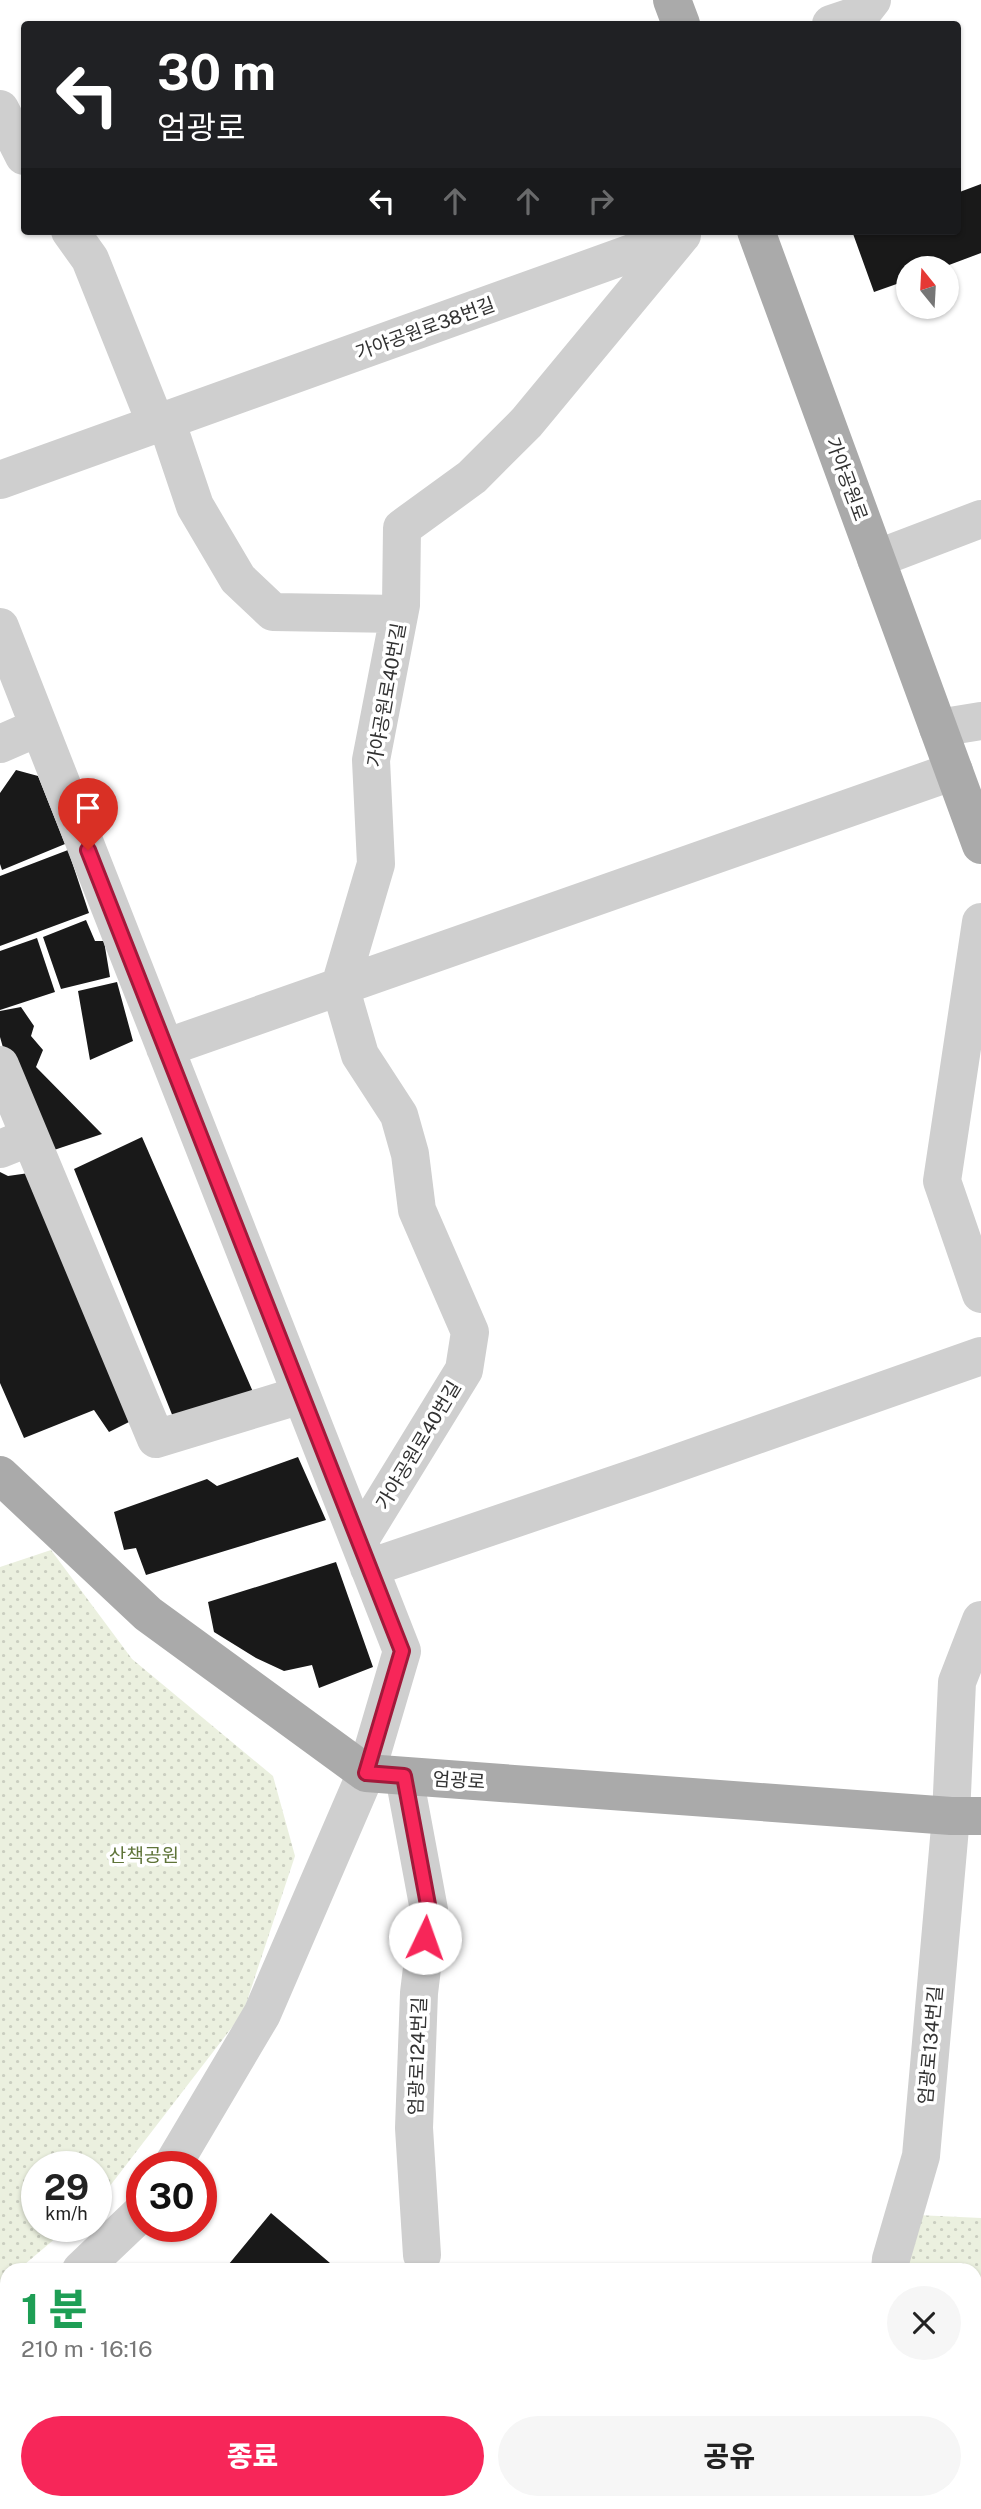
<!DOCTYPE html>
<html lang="ko">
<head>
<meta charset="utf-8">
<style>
	:root { --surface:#fff; --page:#f6f6f6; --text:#222; --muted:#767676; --accent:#f72659 }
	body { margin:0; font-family:"Public Sans","Noto Sans KR",sans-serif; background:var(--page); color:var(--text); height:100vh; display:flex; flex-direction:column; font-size:26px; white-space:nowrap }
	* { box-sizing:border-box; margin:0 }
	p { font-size:23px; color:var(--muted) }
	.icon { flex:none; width:38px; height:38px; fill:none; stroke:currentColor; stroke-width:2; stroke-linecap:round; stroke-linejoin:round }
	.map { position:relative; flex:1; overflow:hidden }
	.side { position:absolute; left:0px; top:2263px; width:982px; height:247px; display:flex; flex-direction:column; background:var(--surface); border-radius:21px 21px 0 0; box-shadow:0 2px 5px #0004 }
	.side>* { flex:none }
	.guide { position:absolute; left:21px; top:21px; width:940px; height:214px; border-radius:7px; box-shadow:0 2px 5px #0004; background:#202124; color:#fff; overflow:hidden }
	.needle { width:46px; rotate:342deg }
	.buttons { position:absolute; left:896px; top:256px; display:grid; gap:14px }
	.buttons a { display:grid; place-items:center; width:63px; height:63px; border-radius:50%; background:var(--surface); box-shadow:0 2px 5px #0004; font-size:35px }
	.speed { position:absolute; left:21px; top:2151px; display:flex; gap:14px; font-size:35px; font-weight:700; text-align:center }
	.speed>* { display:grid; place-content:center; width:91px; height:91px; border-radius:50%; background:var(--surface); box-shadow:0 2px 5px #0004; line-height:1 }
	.speed small { font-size:18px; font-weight:400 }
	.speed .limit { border:10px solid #d22; background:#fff; color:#111 }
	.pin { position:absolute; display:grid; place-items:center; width:60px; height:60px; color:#fff; margin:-72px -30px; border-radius:50% 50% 50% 0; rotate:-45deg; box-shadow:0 0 7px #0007 }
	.pin .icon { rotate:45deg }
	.me { position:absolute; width:77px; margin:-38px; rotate:3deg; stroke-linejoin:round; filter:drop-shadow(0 0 5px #0008) }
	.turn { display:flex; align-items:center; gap:24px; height:147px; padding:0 21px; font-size:32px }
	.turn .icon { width:91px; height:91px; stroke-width:2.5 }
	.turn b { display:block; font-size:49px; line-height:60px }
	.lanes { display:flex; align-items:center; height:66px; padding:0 21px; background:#0003; justify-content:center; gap:35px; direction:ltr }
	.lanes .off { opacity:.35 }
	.round { display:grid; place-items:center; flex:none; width:74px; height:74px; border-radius:37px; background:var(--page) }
	.head { display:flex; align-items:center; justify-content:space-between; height:119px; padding:0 21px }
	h1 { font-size:42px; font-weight:800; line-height:52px; color:#1e9e55 }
	.cta { display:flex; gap:14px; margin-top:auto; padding:14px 21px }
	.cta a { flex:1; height:80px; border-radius:42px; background:var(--accent); color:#fff; font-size:28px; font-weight:800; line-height:80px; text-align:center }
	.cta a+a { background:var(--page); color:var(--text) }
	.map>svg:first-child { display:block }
</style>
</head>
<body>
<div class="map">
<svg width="981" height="2509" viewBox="0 0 981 2509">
	<defs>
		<pattern id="park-dots" width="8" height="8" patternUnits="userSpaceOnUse" patternTransform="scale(1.75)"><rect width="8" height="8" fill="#ebf0df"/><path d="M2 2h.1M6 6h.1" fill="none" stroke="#cacec0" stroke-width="1.8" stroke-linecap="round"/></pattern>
	</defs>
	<rect width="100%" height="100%" fill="#fff"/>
	<path fill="url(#park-dots)" d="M51 1550 132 1659 273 1776 295 1856 243 2013 96 2204V2166H37V2226H70L18 2270H7V2279L0 2285V1567Z
		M917 2215 981 2218V2509H913L898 2503 975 2502V2270H904Z"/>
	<path fill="#191919" d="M981 184V253L941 268H908V280L874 292 852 231H957V193Z
		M16 770 38 776 65 844 2 870 0 864V793Z
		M68 850 89 913 0 946V876Z
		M86 920 95 941H104L110 977 61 989 43 937Z
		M37 938 55 992 0 1010V951Z
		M117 982 133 1041 90 1060 78 991Z
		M21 1007 34 1026 31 1036 43 1050 36 1067 102 1134 54 1150 4 1051 0 1037V1011Z
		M142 1137 260 1408 179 1432 74 1169Z
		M0 1172 8 1176 29 1173 139 1417 109 1432 94 1410 24 1438 0 1383Z
		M298 1457 326 1520 146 1575 136 1548 124 1550 114 1512 207 1479 217 1486Z
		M336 1562 373 1667 319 1688 312 1665 284 1671 256 1658 214 1632 208 1602Z
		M271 2213 330 2263 325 2270H224Z
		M81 2502H170L165 2509H76Z"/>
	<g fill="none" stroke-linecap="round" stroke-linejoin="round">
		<path stroke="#cfcfcf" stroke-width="38" d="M831 24 861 14 872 0
			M0 109 24 156
			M70 231 90 259 156 424
			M166 420 195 506 238 579 273 612 399 614
			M0 480 682 235
			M876 559 981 519
			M0 627 402 1651 366 1773 262 2014 172 2166
			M938 728 981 721
			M0 744 39 727
			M981 922 942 1181 981 1294
			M165 1048 954 771
			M0 1065 156 1439 301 1395
			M0 1149 30 1137
			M359 1541 464 1370 470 1332 417 1210 410 1154 399 1115 360 1055 340 986 376 864 371 760 401 605 402 528 472 477 526 423 681 236
			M369 1568 646 1474 981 1356
			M404 1776 429 1910 419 1993 414 2128 422 2255
			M81 2270 142 2212
			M890 2270 891 2259 921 2156 951 1816 957 1682 981 1620
			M0 2340 7 2334
			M775 2502C805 2509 844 2497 872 2509"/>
		<path stroke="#aaa" stroke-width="38" d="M672 0 681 24
			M756 231 981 845
			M0 1475 148 1614 366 1773 951 1816H981"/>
	</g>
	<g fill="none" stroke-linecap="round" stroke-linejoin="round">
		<g stroke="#a1193a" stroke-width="18">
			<path id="route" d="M88 850 402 1651 366 1773 404 1776 429 1910 425 1938"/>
		</g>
		<use href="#route" stroke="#f72659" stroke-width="12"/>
	</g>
	<g text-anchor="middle" stroke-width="7" stroke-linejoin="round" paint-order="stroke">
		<g font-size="19" fill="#323232" stroke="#fff">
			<text transform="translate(425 328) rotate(-20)" y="7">가야공원로38번길</text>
			<text transform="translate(847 479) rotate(70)" y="7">가야공원로</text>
			<text transform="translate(386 695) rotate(-80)" y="7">가야공원로40번길</text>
			<text transform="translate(418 1445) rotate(-59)" y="7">가야공원로40번길</text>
			<text transform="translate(459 1780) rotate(4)" y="7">엄광로</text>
			<text transform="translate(930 2045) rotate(-85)" y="7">엄광로134번길</text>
			<text transform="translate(417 2056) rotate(-88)" y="7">엄광로124번길</text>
		</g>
		<g font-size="19" fill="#5f7439" stroke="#fff">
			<text x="144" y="1862">산책공원</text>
		</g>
	</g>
</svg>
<div class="buttons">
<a><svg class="needle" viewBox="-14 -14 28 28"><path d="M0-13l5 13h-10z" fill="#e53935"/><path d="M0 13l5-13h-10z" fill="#767676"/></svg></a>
</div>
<div class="speed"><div>29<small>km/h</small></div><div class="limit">30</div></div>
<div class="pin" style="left:88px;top:850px;background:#d93025"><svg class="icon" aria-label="arrive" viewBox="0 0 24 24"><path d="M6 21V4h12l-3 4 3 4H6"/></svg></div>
<svg class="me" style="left:425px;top:1938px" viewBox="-20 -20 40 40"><circle r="19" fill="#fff"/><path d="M0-13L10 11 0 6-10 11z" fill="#f72659"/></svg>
<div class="guide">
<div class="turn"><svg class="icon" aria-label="left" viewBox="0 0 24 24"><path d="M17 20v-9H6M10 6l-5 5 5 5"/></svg><div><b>30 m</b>엄광로</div></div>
<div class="lanes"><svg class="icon" aria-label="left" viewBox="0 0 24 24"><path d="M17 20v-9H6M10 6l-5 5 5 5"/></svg><svg class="icon off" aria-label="ahead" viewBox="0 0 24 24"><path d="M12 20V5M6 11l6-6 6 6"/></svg><svg class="icon off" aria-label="ahead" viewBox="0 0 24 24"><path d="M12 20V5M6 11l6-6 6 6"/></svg><svg class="icon off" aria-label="right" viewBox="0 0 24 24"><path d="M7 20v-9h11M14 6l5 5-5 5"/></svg></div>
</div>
<section class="side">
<div class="head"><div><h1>1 분</h1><p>210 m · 16:16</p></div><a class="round"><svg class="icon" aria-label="close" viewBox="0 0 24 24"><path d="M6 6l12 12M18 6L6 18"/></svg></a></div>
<div class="cta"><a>종료</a><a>공유</a></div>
</section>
</div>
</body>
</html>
